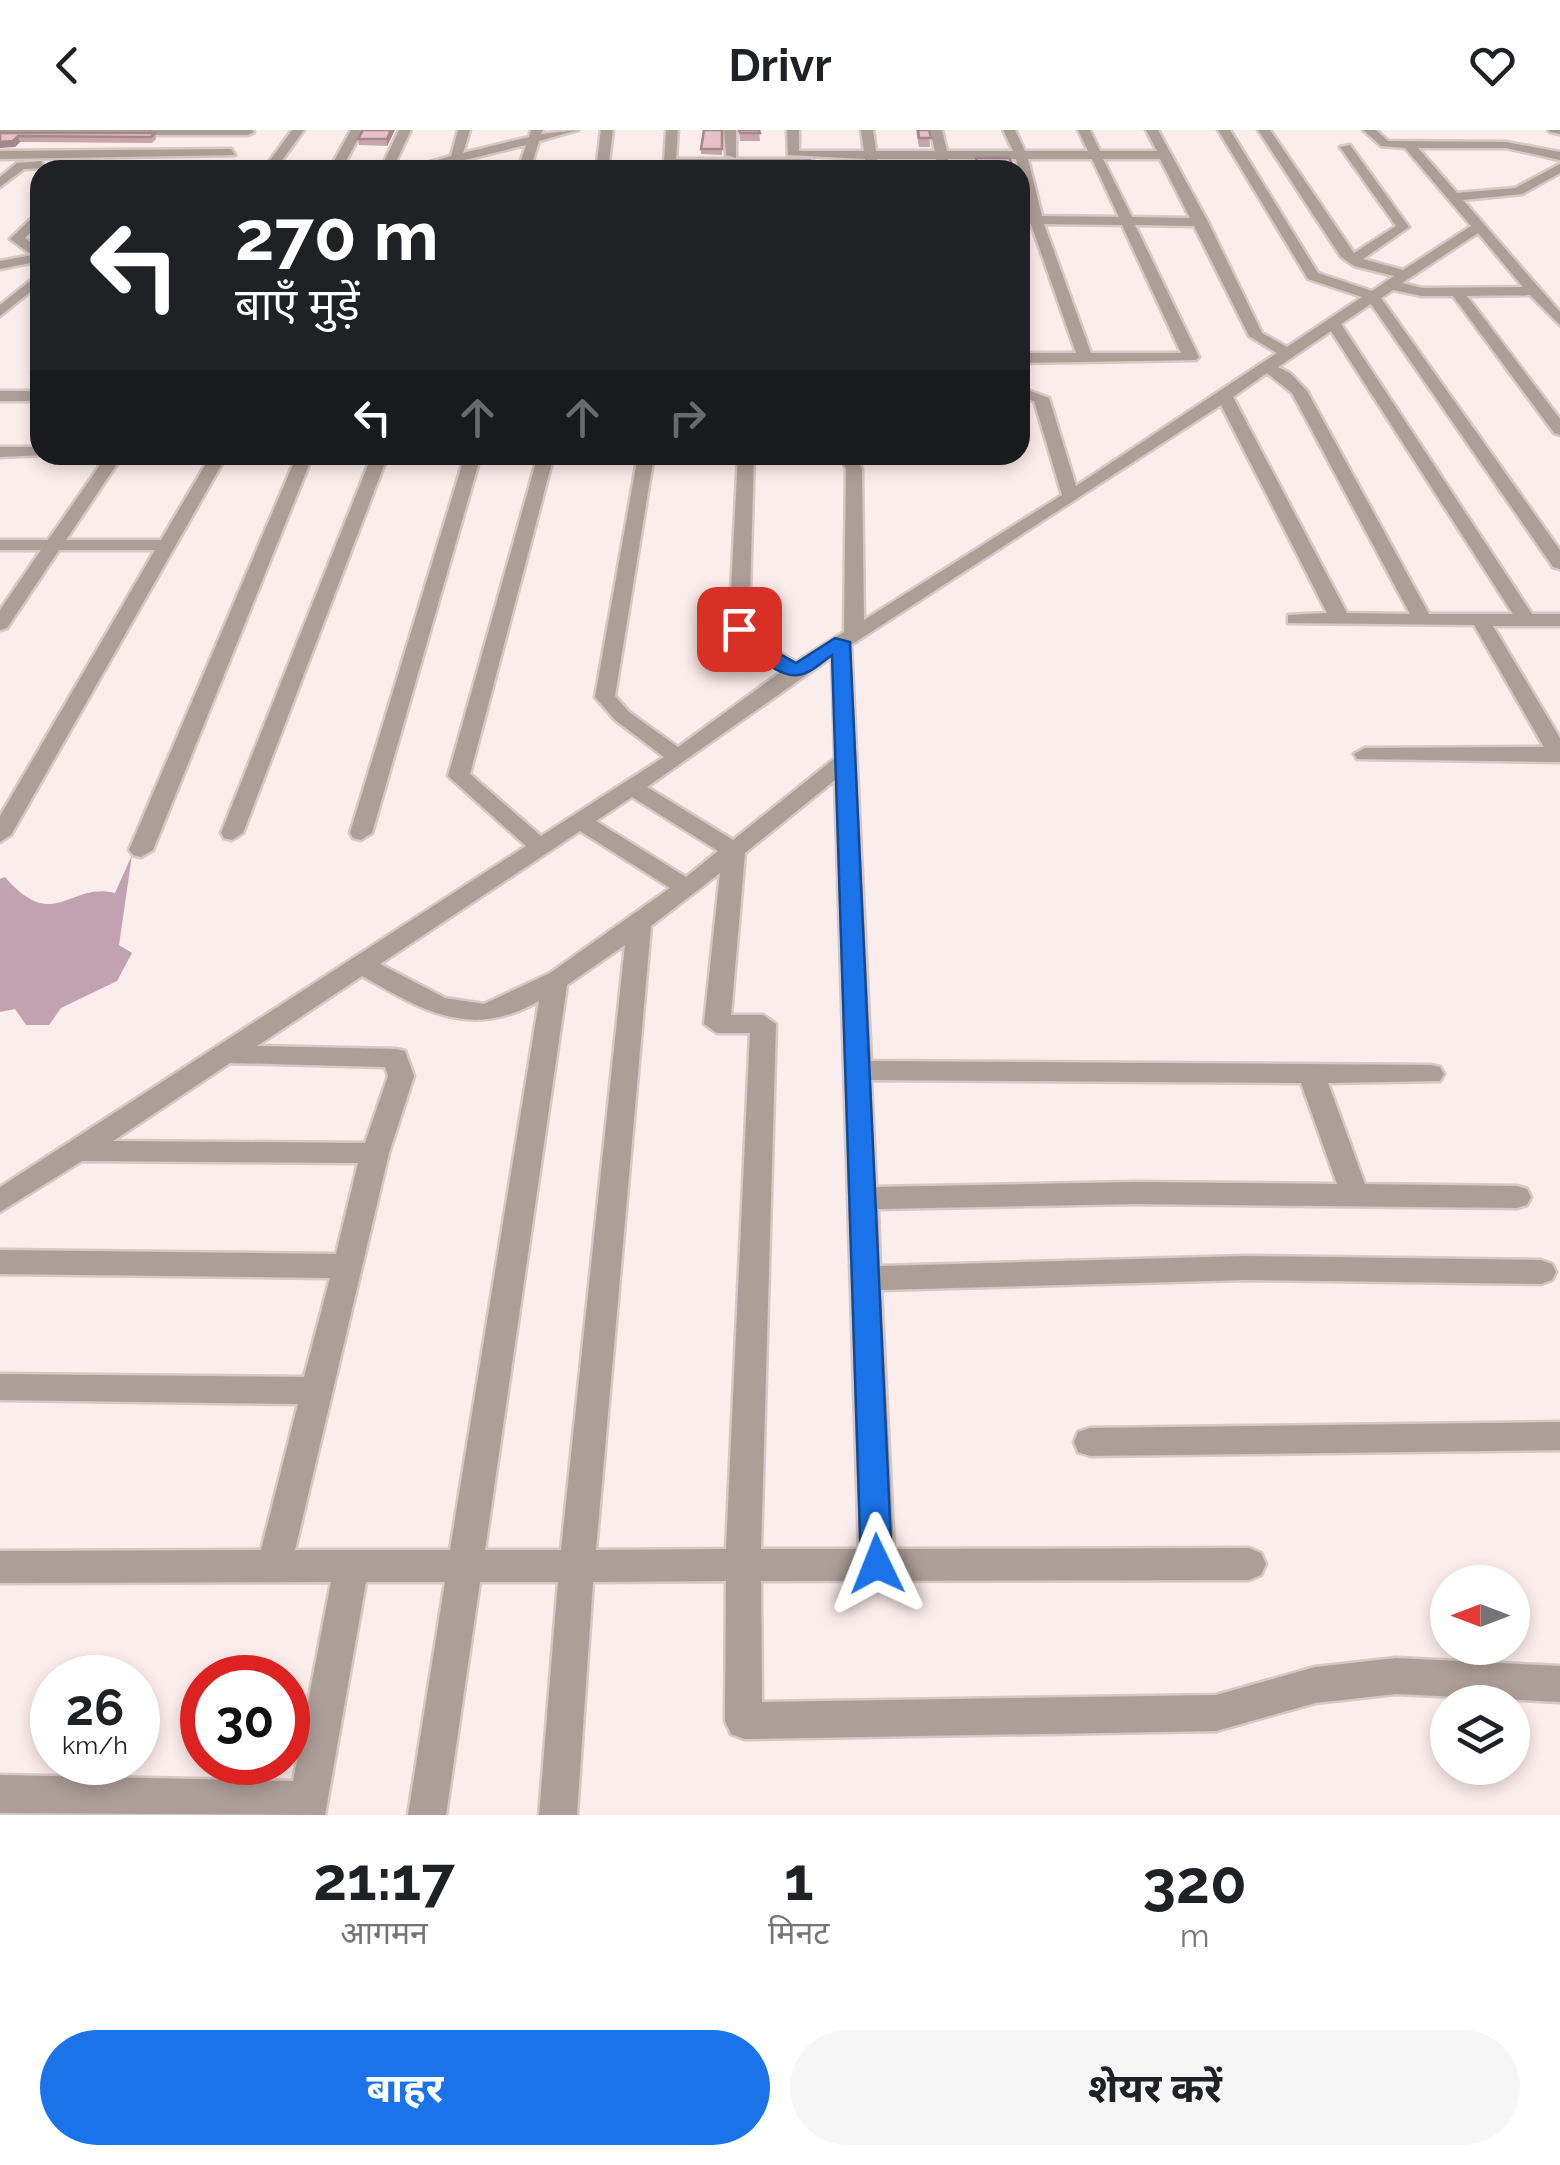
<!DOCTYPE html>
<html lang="hi">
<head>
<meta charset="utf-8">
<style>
	:root { --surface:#fff; --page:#f6f6f6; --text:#202124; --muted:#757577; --accent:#1a73e8 }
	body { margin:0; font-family:Raleway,"Noto Sans Devanagari",sans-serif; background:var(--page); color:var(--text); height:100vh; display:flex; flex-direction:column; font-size:38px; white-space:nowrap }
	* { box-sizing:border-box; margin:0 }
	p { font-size:32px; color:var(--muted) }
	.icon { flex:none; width:55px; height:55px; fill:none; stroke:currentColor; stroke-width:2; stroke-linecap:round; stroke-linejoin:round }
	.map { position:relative; height:1685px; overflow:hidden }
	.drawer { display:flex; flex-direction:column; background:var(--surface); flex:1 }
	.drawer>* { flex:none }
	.top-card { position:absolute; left:30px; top:30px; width:1000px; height:305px; border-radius:30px; box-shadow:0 5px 15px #0003; background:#202124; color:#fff; overflow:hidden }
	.needle { width:65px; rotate:270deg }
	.tools { position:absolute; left:1430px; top:1435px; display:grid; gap:20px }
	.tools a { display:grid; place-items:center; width:100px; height:100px; border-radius:50%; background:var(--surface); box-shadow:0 5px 15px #0003; font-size:50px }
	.speed { position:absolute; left:30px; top:1525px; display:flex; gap:20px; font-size:50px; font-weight:700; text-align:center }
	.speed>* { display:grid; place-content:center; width:130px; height:130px; border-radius:50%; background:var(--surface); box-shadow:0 5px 15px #0003; line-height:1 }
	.speed small { font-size:25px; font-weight:400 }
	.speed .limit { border:15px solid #d22; background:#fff; color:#111 }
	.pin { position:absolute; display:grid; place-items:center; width:85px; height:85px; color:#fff; margin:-42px; border-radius:20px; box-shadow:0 5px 15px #0006 }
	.me { position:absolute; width:110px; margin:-55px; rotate:358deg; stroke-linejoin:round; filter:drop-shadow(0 0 8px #0008) }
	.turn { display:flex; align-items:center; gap:35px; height:210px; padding:0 40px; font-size:45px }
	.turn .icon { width:130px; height:130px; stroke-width:2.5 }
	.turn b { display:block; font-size:70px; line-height:85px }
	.lanes { display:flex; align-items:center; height:95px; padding:0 40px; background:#0003; justify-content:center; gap:50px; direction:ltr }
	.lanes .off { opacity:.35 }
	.eta { display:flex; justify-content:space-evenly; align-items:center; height:170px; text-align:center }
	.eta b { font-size:60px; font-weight:700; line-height:70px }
	.action { display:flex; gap:20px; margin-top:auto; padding:20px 40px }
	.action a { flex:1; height:115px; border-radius:60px; background:var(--accent); color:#fff; font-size:40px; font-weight:700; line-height:115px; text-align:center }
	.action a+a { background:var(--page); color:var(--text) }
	header { display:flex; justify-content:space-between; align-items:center; height:130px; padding:0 40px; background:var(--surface); font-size:45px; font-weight:700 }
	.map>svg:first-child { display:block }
</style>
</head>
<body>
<header><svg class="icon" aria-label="back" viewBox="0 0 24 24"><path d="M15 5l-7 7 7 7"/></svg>Drivr<svg class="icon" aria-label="heart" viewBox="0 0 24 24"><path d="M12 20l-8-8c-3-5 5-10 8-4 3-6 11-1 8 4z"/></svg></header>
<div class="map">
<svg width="1560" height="1685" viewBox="0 0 1560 1685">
	<rect width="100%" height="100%" fill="#fbedeb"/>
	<path fill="#c2a1b1" d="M132 725 119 815 132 823 117 851 61 878 49 895H26L15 879 0 882V749L5 747C54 804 70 751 115 763Z"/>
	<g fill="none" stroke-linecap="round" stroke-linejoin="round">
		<g stroke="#d6c8c6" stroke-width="5">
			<path id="minor" d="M0 0H252L254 2 248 5H3Z
				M292 0H304L275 40H263Z
				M351 0H363L341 40H329Z
				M399 0H411L392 40H380Z
				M458 0H470L463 23 529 7 531 0H543L541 4 578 0 539 11 530 40H518L526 15 423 40H402L451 26Z
				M601 0H613L608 40H596Z
				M666 0H678L676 29H810L816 33 810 37H670L664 33Z
				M724 0H736V28L726 25Z
				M787 0H799V21H864L861 0H873L876 21H935L930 0H942L947 21H1013L1003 0H1015L1025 21H1088L1078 0H1090L1100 21H1157L1146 0H1158L1208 92 1262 203 1287 217 1362 167 1308 149 1218 0H1230L1318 143 1372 161 1394 146 1354 136 1341 127 1258 0H1270L1354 123 1396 96 1340 17 1350 15 1409 97 1363 129 1403 140 1471 96 1405 18 1381 16 1363 0H1376L1388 11 1506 12 1560 22V30L1506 18H1418L1457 63 1515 58 1560 34V43L1522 64 1463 70 1560 182V195L1530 165 1467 166 1560 289V305L1554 303 1453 166H1422L1393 160 1381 168 1560 420V439L1553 437 1371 174 1341 194 1532 484H1560V496H1493L1560 608V632L1357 629 1354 624 1365 618 1544 617 1474 495 1288 493V485L1327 483 1221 275 851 515 871 931 1431 935 1440 937 1444 944 1440 951 1328 953 1365 1054 1517 1056 1527 1059 1531 1067 1527 1075 1517 1078 1135 1074 878 1079 880 1136 1245 1126 1541 1130 1552 1134 1556 1142 1552 1150 1541 1154 1245 1150 881 1160 894 1419 1249 1418 1261 1423 1266 1434 1261 1445 1249 1450 761 1451 762 1572 1216 1565 1315 1537 1396 1528 1560 1536V1572L1396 1564 1315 1573 1216 1601 744 1609 731 1604 725 1591 726 1451 593 1452 577 1685H539L558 1452H480L446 1685H408L445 1452H366L325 1685 0 1683V1645L293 1651 331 1452 0 1453V1421L261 1420 298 1274 0 1270V1244L304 1247 330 1148 0 1144V1120L336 1124 358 1033 82 1031 0 1082V1057L526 716 448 646 538 325H554L470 644 541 706 664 627 615 590 595 567 638 325H654L615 566 629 582 678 617 782 541 751 523 729 499 738 325H754L749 498 765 515 796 532 844 502 846 339 839 325H855L862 339 864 490 1062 365 1034 271 1020 267V257L1049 268 1076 356 1277 223 1249 206 1194 96 1135 95 1199 227 1196 230 1020 233V223H1076L1031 94H1020V86H1029L1016 29H948L951 40H939L936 29H877L878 40H866L865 29 788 25ZM1028 29H1092L1119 87 1042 86ZM1103 29H1160L1190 88 1132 87ZM1044 94 1122 95 1181 223H1091ZM1478 103 1523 157 1422 158 1402 153ZM1331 201 1513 484H1429L1307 261 1290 243 1278 237ZM1267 243 1292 263 1410 484 1347 483 1233 267ZM832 527 835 628 733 710 647 657ZM835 650 859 1419H761L776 894 763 885H731L745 723ZM632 667 718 721 686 747 596 691ZM580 701 670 758 550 843 484 874 445 868 380 834ZM720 743 704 894 717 903H750L726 1419 596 1420 651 796ZM625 815 561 1420H485L567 855ZM362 846C424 881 471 910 539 871L450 1420H295L389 1023 414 946 405 921 396 919 257 916ZM230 933 385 937 388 946 365 1013 113 1011ZM871 950 1301 953 1337 1054 1135 1052 876 1057Z
				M1548 0H1560V4L1550 2Z
				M231 19 235 25 0 29V21Z
				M41 31 45 38 24 39 0 57V47L17 33Z
				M40 80V92L25 108 40 118V131L0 139V131L32 125 10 109Z
				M40 143V154L0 186V175Z
				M0 261H40V271H0Z
				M0 317H40V325H46L0 327Z
				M107 325H123L66 410H161L211 325H227L11 705 0 712V686L155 420H59L7 498 0 500V480L41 420H0V410H48Z
				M297 325H313L153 720 141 727 133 725 129 720Z
				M372 325H388L243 703 232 710 224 708 221 703Z
				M465 325H481L372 703 361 710 353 708 350 703Z
				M1560 1292V1320L1090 1326 1078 1322 1074 1312 1078 1302 1090 1298Z"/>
		</g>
		<use href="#minor" fill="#ad9e98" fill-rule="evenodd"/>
	</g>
	<path fill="#c7a6ab" d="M363 0H395L387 16 359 15 358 9Z
		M722 0V25L701 24V19Z
		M739 0H759L760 11H740Z
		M916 0H929L930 17H919Z
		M1 3H155L156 9 152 13 20 12 15 17Z
		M976 28 1012 34 1011 39H977Z"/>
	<path fill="#a2878b" d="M391 0H395L387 16V9Z
		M18 6 20 12 15 17 0 18V12Z"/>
	<path fill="#e7c1c7" stroke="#a2878b" stroke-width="2.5" d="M363 0H391L387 9H358Z
		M704 0H722V19H701Z
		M739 0H759L760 3H740Z
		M918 0H929L931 8H919Z
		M0 1 1 3H155L151 7 18 6 13 11 0 12Z
		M976 28H1009L1012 34 977 33Z"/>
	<path fill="#1a73e8" stroke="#114b97" stroke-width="2.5" d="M733 495H745L764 515 796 533 835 508 850 512 892 1434 888 1445 877 1449 866 1445 861 1434 832 525C823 531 810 544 798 545 777 548 746 517 733 503Z"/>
</svg>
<div class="tools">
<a><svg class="needle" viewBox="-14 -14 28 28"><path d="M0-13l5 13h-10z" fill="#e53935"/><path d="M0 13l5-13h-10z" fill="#757577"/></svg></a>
<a><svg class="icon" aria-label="layers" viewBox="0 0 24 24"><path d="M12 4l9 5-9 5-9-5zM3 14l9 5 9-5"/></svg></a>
</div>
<div class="speed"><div>26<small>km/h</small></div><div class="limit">30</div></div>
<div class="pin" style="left:739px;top:499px;background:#d93025"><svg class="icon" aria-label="arrive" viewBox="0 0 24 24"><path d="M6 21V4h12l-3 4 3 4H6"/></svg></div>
<svg class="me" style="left:877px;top:1434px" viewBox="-20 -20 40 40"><path d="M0-17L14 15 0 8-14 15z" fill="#1a73e8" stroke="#fff" stroke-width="4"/></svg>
<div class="top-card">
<div class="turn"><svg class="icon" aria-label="left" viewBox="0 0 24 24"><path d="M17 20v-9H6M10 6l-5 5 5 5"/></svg><div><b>270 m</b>बाएँ मुड़ें</div></div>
<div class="lanes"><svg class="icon" aria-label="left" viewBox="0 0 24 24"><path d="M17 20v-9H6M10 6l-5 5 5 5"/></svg><svg class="icon off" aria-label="ahead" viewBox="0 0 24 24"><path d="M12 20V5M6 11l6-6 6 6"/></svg><svg class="icon off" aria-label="ahead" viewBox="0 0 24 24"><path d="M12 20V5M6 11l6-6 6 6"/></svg><svg class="icon off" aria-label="right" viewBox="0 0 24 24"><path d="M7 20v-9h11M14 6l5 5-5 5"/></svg></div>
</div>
</div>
<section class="drawer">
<div class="eta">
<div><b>21:17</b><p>आगमन</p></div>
<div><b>1</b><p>मिनट</p></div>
<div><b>320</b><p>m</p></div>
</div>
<div class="action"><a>बाहर</a><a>शेयर करें</a></div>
</section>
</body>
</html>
